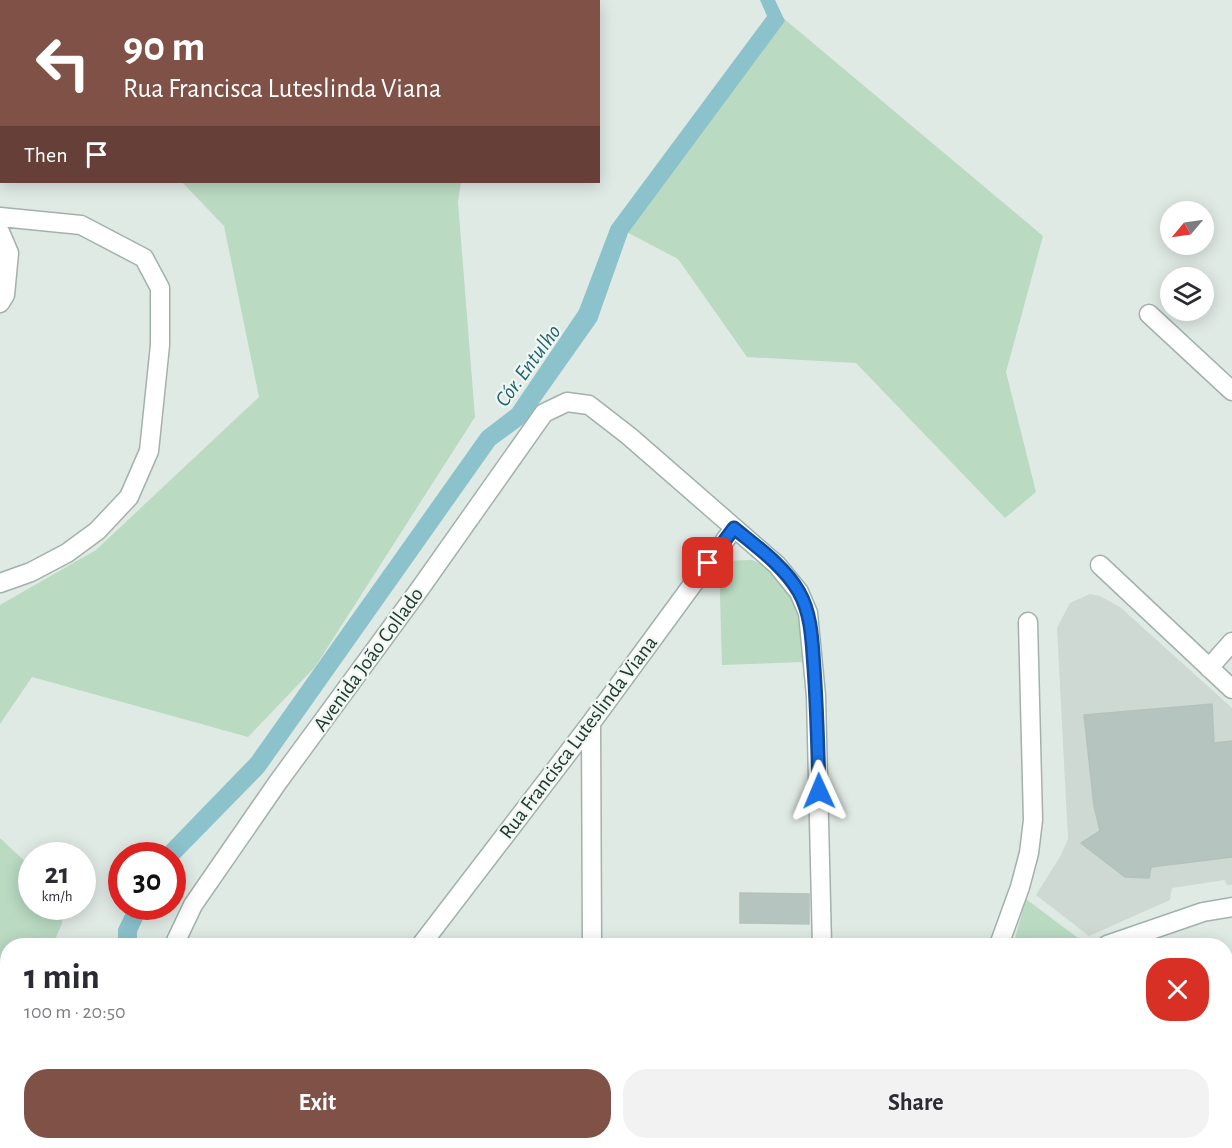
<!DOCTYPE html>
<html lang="en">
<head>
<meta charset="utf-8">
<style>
	:root { --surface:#fff; --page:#f2f2f3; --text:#2b2b33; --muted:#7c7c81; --accent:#805147 }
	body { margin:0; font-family:"Alegreya Sans",sans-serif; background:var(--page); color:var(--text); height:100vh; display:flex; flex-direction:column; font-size:22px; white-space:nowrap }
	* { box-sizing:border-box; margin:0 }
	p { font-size:20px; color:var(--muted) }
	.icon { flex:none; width:33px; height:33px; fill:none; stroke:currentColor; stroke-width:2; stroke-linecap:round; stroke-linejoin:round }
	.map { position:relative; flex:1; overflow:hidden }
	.side { position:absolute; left:0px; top:938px; width:1233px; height:212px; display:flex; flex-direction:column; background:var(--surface); border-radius:24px 24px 0 0; box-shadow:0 3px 15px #0003 }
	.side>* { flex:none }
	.banner { position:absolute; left:0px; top:0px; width:600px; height:183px; box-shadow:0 3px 15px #0003; background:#805147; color:#fff; overflow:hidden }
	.needle { width:39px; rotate:241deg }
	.controls { position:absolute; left:1160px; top:201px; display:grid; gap:12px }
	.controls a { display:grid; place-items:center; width:54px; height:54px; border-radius:50%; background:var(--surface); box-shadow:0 3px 15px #0003; font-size:30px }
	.speed { position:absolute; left:18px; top:842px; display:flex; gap:12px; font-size:30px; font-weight:700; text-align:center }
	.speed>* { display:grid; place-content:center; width:78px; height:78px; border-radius:50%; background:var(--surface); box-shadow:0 3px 15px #0003; line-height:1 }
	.speed small { font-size:15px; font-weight:400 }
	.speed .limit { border:9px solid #d22; background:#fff; color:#111 }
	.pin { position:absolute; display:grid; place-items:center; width:51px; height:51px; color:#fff; margin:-26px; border-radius:12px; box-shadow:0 3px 9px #0006 }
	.me { position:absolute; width:66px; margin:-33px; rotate:359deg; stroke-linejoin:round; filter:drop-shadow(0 0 4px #0008) }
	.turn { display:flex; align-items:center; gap:21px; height:126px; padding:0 24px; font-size:27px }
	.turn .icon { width:78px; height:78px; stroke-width:2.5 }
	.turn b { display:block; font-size:42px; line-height:51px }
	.then { display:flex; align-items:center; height:57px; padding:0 24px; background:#0003; gap:12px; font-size:22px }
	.round { display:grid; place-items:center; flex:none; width:63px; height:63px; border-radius:24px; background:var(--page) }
	.summary { display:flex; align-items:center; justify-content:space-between; height:102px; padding:0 24px }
	h1 { font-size:36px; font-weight:700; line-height:45px }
	.primary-button { display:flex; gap:12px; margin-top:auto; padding:12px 24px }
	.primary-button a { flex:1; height:69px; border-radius:24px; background:var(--accent); color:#fff; font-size:24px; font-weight:700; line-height:69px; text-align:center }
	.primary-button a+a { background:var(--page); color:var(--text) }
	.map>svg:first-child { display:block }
</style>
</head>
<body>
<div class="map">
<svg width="1232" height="1148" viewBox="0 0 1232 1148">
	<rect width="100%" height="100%" fill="#e0eae5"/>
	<path fill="#ced9d4" d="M1090 594 1100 596 1120 607 1232 708V885H1227L1225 880 1172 888 1170 900 1089 936 1036 895 1060 857 1068 839 1057 628 1070 603Z"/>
	<path fill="#badac2" d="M0 0H467L475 1 2 2 1 52Z
		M776 12 1043 236 1006 372 1036 492 1005 518 856 363 747 357 678 259 617 227Z
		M182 182H461L458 202 475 417 315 667 248 737 32 677 0 724V605L96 550 259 397 224 226Z
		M752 560 785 575 808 613 803 662 722 665 719 561Z
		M0 838 31 867 32 906H63L62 923 53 945H8L7 1057 0 1075Z
		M1026 899 1082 941 1072 945H1013Z"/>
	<path fill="#8bc2cc" d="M760 0H775L785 21 628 233 597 321 525 423 495 445 264 772 173 865 172 855H157L251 758 482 432 512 409 579 310 611 226 767 16Z
		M129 906H149L137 932V945H118V929Z"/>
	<path fill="#b5c4be" stroke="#b3c3bc" stroke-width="1.5" d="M1212 704 1214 743 1232 741V857L1151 867 1149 878 1125 877 1081 843 1100 831 1094 806 1084 715Z
		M740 893 809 894V924L740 923Z"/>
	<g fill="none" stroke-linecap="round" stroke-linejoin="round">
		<g stroke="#a3b1ac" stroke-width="21">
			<path id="minor" d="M0 217 81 225 144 258 160 288V345L149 451 129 497 97 531 67 553 31 572 0 583
				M0 232 9 253 5 295 0 303
				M1149 314 1232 391
				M1100 565 1232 689
				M1209 668 1232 642
				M591 723 592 945
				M174 945 193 905 278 782 419 590 544 413 567 402 589 405 629 436 777 565 799 592 808 613 816 696 822 945
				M421 945 591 723 734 528
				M999 945 1020 887 1029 853 1033 820 1028 622
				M1107 945 1203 912 1232 907
				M1226 1133 1232 1130
				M87 1142V1148
				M160 1142V1148
				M344 1142 353 1148
				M378 1142V1148
				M592 1142V1148
				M275 1148 280 1142
				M823 1148V1142
				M1189 1148 1204 1142"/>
		</g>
		<use href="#minor" stroke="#fff" stroke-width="18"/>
	</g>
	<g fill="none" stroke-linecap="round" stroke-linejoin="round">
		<g stroke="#114b97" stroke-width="15">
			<path id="route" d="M708 563 734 528C757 547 784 566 799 592 812 615 812 643 814 668 817 709 818 750 819 791"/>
		</g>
		<use href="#route" stroke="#1a73e8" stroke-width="10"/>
	</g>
	<g text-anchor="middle" stroke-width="4.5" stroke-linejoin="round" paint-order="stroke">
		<g font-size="21" fill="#223932" stroke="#f0f7f3">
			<text transform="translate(368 659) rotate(-54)" y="7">Avenida João Collado</text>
			<text transform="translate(578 737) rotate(-53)" y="7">Rua Francisca Luteslinda Viana</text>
		</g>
		<g font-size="22" font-style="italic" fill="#206470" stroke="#f0f7f3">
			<text transform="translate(527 365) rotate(-54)" y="8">Cór. Entulho</text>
		</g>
	</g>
</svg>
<div class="controls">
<a><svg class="needle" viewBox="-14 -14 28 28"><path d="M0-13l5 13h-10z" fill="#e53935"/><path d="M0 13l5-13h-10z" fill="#7c7c81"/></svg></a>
<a><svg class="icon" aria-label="layers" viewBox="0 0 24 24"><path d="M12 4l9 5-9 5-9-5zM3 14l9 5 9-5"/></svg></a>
</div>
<div class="speed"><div>21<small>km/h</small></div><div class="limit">30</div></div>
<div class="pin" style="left:708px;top:563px;background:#d93025"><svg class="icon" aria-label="arrive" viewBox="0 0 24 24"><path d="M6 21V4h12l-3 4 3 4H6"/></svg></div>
<svg class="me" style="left:819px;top:791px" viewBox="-20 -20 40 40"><path d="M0-17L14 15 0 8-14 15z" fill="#1a73e8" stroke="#fff" stroke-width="4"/></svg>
<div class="banner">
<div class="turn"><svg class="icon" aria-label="left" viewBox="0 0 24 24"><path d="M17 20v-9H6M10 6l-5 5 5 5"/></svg><div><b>90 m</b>Rua Francisca Luteslinda Viana</div></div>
<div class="then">Then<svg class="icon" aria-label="arrive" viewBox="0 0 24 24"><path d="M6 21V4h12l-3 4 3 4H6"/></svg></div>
</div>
<section class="side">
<div class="summary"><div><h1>1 min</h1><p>100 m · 20:50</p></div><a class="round" style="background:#d93025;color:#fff"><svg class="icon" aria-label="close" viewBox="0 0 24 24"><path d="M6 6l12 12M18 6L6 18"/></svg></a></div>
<div class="primary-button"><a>Exit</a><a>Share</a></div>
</section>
</div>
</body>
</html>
